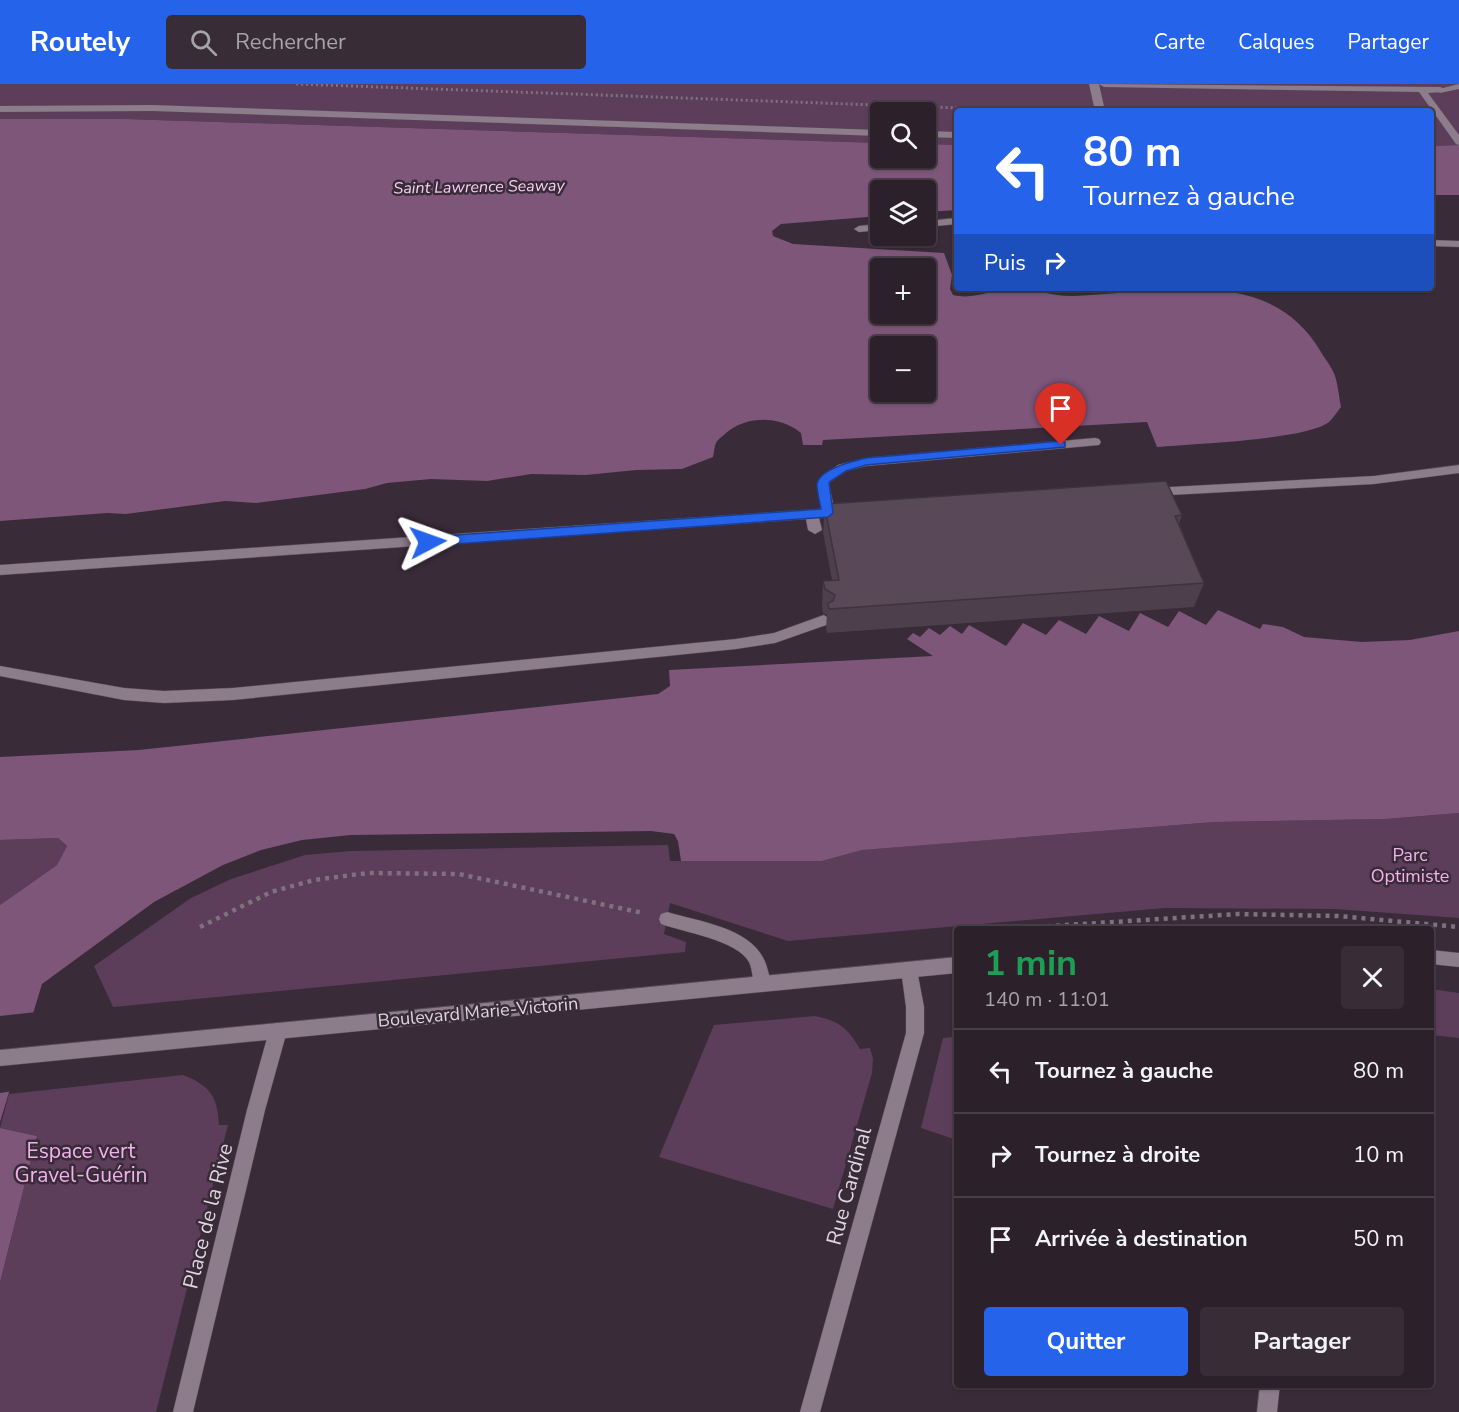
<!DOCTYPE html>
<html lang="fr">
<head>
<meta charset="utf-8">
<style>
	:root { --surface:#2c202b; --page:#382d37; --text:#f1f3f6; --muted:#a6a3a9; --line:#483e47; --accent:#2563eb }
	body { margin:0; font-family:"Nunito Sans",sans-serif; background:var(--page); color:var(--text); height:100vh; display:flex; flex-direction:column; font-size:22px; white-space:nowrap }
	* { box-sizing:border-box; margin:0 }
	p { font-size:20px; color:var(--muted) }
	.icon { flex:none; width:33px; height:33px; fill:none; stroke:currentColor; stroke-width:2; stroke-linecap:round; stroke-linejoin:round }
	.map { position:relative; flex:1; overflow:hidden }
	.sheet { position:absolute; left:954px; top:842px; width:480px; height:462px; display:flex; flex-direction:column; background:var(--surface); border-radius:6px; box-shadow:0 2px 4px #0004,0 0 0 2px var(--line) }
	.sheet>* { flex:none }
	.hud { position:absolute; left:954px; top:24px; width:480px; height:183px; border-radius:6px; box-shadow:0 2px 4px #0004,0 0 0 2px var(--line); background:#2563eb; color:#fff; overflow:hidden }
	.controls { position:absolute; left:870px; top:18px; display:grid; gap:12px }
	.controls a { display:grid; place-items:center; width:66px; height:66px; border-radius:6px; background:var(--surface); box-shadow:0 2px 4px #0004,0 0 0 2px var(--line); font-size:30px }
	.pin { position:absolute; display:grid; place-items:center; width:51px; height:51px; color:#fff; margin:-62px -26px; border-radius:50% 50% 50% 0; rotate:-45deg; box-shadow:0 0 6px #0007 }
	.pin .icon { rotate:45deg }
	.me { position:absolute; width:66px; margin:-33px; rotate:86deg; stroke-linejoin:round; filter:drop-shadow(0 0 4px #0008) }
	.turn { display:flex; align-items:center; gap:21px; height:126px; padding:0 30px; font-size:27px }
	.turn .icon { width:78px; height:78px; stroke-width:2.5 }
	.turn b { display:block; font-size:42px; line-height:51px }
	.then { display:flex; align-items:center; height:57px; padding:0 30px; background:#0003; gap:12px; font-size:22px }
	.round { display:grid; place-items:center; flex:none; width:63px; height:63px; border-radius:6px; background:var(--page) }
	.head { display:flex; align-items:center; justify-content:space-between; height:102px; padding:0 30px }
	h1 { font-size:36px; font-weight:700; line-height:45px; color:#1e9e55 }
	.button { display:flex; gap:12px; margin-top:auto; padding:12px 30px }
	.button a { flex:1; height:69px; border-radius:6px; background:var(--accent); color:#fff; font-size:24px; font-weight:700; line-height:69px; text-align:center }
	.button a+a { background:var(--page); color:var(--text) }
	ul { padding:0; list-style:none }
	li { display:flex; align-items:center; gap:18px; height:84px; padding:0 30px; border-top:2px solid var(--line) }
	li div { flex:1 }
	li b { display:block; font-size:22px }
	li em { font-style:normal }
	header { display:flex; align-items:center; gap:36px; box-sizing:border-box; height:84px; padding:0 30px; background:var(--accent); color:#fff }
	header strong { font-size:28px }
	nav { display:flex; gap:33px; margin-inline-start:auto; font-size:21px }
	.search { width:420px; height:54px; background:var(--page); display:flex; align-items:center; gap:15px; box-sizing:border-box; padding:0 21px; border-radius:6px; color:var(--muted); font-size:22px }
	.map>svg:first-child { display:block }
</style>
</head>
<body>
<header>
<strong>Routely</strong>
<div class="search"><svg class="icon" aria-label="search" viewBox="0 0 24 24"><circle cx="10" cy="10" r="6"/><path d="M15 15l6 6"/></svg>Rechercher</div>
<nav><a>Carte</a><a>Calques</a><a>Partager</a></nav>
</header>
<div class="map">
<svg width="1459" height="1328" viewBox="0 0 1459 1328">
	<rect width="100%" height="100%" fill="#3a2b39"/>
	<path fill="#5c3d5a" d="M0 0H1459V61L1431 62V27H957V61L926 60V28H880V59L125 35H0Z
		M1459 729V834L1335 825 1165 824 788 857 670 819 664 850 686 858 685 868 113 923 94 882 191 814 231 795 305 771 350 767 668 761 670 777H822L861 766 1215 738 1386 735Z
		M58 754 67 762 57 781 0 821V756Z
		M1431 905 1459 909V954L1431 951Z
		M815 932C839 937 848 944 860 965L870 964 873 975 872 989 833 1125 659 1073 714 941Z
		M957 938V1056L921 1044 943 954 954 953Z
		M183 991C209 1001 218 1012 219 1041H228L156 1328H0V1198L37 1052 0 1044 9 1010Z"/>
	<path fill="#7d567a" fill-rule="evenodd" d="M0 35H125L880 59V74H926V60L957 61V126L926 128V106H880V132L781 140 772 147 773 152 793 160 944 169 952 191 950 205 953 211C974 216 990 206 1011 205 1032 203 1052 213 1074 212 1159 209 1270 179 1321 268 1325 275 1332 283 1335 292 1338 301 1339 313 1341 323 1337 328 1333 334 1329 338 1306 356 1191 360 1157 363L1147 338 823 356 822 361H803L801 349C780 332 748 331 726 349 723 352 718 355 716 359 714 363 714 369 713 373L682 385 636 386 586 391 531 390 487 397 431 395 387 399 365 405 256 419 225 417 126 430 107 429 0 437ZM880 184H926V230H880ZM880 262H926V308H880Z
		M1459 61V111H1431V62Z
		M1218 526 1260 545 1263 540 1283 543 1304 553 1362 558 1410 556 1459 547V729L1386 735 1215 738 862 766 822 777H681L678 757 674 750 651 747 351 751 302 756 261 766 223 781 154 818 42 900 0 1038V821L57 781 67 762 58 754 0 756V673L139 666 658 610 670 602 669 586 933 572 907 555 913 549 920 553 929 544 940 551 950 542 962 550 969 541 1006 562 1023 539 1046 551 1059 536 1086 550 1099 532 1129 547 1140 529 1168 543 1179 527 1206 541Z
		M0 1044 37 1052 0 1198Z"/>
	<path fill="#3a2b39" d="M37 928 13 1007 0 1009V932Z"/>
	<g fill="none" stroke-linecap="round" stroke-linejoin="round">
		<g stroke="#564955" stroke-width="1">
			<path id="lane" d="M1089 0H1099L1105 27H1095Z
				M1459 0V5L1440 9 1435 6Z
				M152 21 880 46V52L152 27 0 28V22Z
				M926 47 957 48V54L926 53Z
				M957 134V140L926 143V137Z
				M880 140V146L859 148 854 145 859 142Z
				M1431 156 1459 157V163L1431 162Z
				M1095 354 1099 355 1101 358 1099 361 866 382 846 387 830 398 829 401 834 424H844L850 428 844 432 819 434 822 446 815 450 808 446 806 435 0 491V481L821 425 818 396 838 381 866 374Z
				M1459 381V389L1374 400 1152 412 1146 408 1152 404 1374 392Z
				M824 531 831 536 829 540 775 559 736 565 233 616 164 619 124 616 0 592V582L124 604 164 607 233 604 736 555 774 549Z
				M667 828C703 839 759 844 768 887 770 894 771 899 768 905L762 908 756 905C752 897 753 886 749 878 737 856 683 848 661 840L659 835 661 830Z"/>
		</g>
		<g stroke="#564955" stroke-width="1">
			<path id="street" d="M1099 0 1440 3 1443 4V8L1428 9 1459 51V61L1456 60 1419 8 1104 3Z
				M909 878 915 881 917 886 924 923V949L820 1328H800L906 949V923L901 886 903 881Z
				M278 939 284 941 287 947 265 1026 193 1328H173L247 1026 269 947 272 941Z
				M1260 1300H1280L1277 1328H1257Z"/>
		</g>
		<g stroke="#564955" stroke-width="1">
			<path id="secondary" d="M1431 866 1459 869V883L1431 880Z
				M957 873V889L0 982V966Z"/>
		</g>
		<path stroke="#7f727e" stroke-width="3" stroke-dasharray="2 3" stroke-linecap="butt" d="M296 0 1015 26 1076 25"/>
		<path stroke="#7f727e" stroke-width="4.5" stroke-dasharray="4 5" stroke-linecap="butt" d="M200 843 271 808 314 796 368 789 459 790 643 829
			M1020 844 1238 830 1338 832 1459 843"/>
		<use href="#lane" fill="#8d7c8c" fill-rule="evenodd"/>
		<use href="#street" fill="#8d7c8c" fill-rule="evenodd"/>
		<use href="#secondary" fill="#8d7c8c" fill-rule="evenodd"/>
	</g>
	<path fill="#4d3f4c" d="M825 424 1182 431 1179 440 1204 499 1194 523 827 549 826 544 827 531 823 529 822 521 823 497 832 496 823 448Z"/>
	<path fill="#594958" stroke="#3e333e" stroke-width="1.5" d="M1166 397 1182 431 1175 432 1204 499 829 525 828 519 833 517 835 511 825 505 823 497 839 496 825 424 826 420Z"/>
	<path fill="#2563eb" stroke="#184099" stroke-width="1.5" d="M1061 357 1065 358V363L866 381 846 387 829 398 833 429 828 433 428 462 422 458 428 453 821 425C820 418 817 409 817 401 818 385 854 377 866 374Z"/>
	<g text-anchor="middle" stroke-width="5" stroke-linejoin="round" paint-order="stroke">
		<g font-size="16" font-style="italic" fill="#f8d1f4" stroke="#3a2b39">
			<text transform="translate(479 102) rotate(-1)" y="6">Saint Lawrence Seaway</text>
		</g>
		<g font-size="18" fill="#f2b3ed" stroke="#3a2b39">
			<text x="1410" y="777">Parc<tspan x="1410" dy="21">Optimiste</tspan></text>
		</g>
		<g font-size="18" fill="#dfd5de" stroke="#3a2b39">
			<text transform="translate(478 928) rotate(-5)" y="6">Boulevard Marie-Victorin</text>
		</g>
		<g font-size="21" fill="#f2b3ed" stroke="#3a2b39">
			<text x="81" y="1074">Espace vert<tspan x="81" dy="24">Gravel-Guérin</tspan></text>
		</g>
		<g font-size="21" fill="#dfd5de" stroke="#3a2b39">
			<text transform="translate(849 1102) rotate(-75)" y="7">Rue Cardinal</text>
			<text transform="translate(208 1132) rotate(-76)" y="7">Place de la Rive</text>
		</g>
	</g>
</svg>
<div class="controls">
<a><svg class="icon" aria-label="search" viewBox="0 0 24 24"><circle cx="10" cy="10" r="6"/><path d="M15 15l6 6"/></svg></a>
<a><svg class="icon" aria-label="layers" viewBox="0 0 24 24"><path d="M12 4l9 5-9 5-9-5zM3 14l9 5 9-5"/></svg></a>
<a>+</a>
<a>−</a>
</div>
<div class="pin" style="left:1061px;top:361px;background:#d93025"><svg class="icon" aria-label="arrive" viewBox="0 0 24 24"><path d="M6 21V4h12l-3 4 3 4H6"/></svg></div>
<svg class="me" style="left:428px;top:458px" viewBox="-20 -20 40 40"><path d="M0-17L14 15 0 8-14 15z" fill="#2563eb" stroke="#fff" stroke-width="4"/></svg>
<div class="hud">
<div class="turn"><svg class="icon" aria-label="left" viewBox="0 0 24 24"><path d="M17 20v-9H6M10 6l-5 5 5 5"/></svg><div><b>80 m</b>Tournez à gauche</div></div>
<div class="then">Puis<svg class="icon" aria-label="right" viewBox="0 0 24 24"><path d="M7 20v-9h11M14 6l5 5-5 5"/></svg></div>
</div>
<section class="sheet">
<div class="head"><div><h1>1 min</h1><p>140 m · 11:01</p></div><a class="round"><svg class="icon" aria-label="close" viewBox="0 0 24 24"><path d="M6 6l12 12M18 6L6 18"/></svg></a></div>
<ul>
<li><svg class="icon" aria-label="left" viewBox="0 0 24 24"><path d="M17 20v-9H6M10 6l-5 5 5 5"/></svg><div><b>Tournez à gauche</b></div><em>80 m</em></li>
<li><svg class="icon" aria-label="right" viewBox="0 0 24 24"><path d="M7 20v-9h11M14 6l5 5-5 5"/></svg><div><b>Tournez à droite</b></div><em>10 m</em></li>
<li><svg class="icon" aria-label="arrive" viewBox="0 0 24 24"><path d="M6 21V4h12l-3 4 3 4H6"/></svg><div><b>Arrivée à destination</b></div><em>50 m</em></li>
</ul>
<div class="button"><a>Quitter</a><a>Partager</a></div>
</section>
</div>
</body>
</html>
